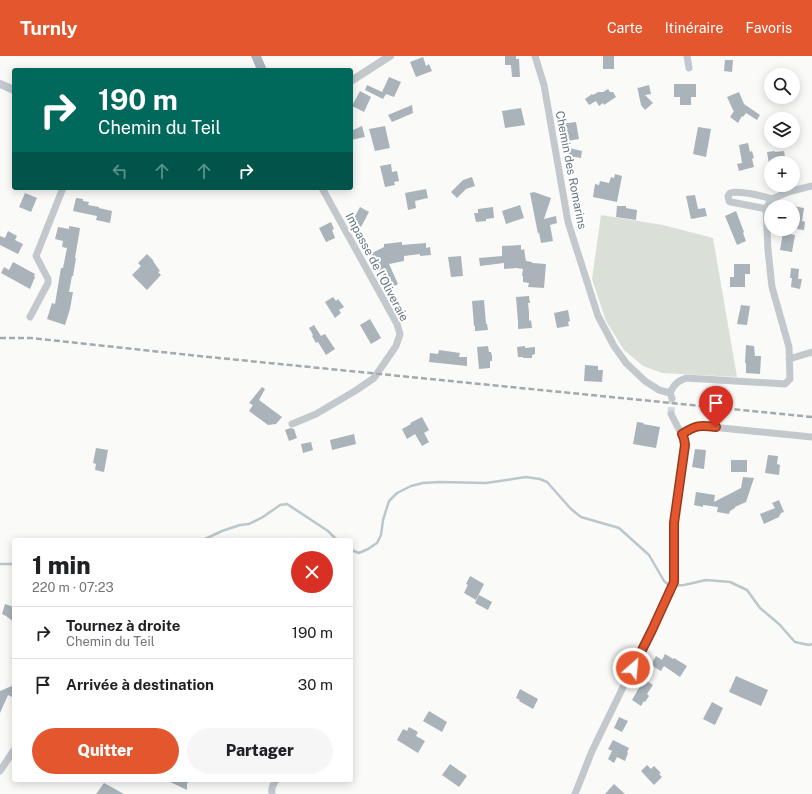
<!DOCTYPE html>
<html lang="fr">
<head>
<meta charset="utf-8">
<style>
	:root { --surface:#fff; --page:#f6f6f6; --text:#202124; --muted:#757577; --line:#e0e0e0; --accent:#e4572e }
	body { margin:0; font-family:"Public Sans",sans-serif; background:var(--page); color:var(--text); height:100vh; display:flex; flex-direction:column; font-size:15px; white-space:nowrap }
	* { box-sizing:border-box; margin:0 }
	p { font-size:13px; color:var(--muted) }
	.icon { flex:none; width:22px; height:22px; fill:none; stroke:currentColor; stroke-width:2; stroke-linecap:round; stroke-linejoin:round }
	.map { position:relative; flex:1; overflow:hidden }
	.side { position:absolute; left:12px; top:482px; width:341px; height:244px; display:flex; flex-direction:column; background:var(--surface); border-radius:4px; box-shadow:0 2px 10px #0003 }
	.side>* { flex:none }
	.top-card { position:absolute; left:12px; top:12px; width:341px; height:122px; border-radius:4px; box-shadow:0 2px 10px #0003; background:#00695c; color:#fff; overflow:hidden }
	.controls { position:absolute; left:764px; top:12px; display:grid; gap:8px }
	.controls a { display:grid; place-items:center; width:36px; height:36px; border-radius:50%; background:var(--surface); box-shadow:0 2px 10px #0003; font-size:20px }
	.pin { position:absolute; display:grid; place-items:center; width:34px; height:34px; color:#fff; margin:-41px -17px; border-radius:50% 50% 50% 0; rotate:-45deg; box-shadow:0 0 4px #0007 }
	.pin .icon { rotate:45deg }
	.me { position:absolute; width:44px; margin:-22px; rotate:27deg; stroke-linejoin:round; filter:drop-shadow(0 0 3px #0008) }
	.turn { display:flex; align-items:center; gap:14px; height:84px; padding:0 20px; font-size:18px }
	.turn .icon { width:52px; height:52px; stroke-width:2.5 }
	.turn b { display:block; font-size:28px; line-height:34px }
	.lanes { display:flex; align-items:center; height:38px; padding:0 20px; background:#0003; justify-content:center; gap:20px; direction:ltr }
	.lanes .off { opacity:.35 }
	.round { display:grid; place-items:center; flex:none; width:42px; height:42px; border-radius:21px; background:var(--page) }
	.head { display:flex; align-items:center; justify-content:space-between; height:68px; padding:0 20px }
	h1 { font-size:24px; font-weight:800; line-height:30px }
	.button { display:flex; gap:8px; margin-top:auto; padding:8px 20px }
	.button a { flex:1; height:46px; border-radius:24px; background:var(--accent); color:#fff; font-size:16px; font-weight:800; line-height:46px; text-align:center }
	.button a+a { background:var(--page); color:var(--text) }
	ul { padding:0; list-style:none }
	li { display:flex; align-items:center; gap:12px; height:52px; padding:0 20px; border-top:1px solid var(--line) }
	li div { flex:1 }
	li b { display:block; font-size:15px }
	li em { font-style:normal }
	header { display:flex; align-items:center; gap:24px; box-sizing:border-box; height:56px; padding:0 20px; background:var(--accent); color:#fff }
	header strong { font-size:19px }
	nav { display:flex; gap:22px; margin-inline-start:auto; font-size:14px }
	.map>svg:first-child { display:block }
</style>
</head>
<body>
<header>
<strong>Turnly</strong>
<nav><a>Carte</a><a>Itinéraire</a><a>Favoris</a></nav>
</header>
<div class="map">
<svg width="812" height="738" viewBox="0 0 812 738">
	<rect width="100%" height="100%" fill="#fafaf8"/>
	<path fill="#dadfd7" d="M601 159 663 169 713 182 737 321 662 317 643 310 624 294 606 265 592 223Z"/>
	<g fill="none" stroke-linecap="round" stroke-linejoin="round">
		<path stroke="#bbc7cb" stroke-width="2.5" d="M203 484 222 475 240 469 249 468 263 461 280 449 287 448 328 475 337 484
			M351 494 359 497 368 493 377 487 381 479 383 464 389 445 397 437 411 430 423 427 440 426 486 427 526 421 540 423 547 426 571 453 581 461 619 472 649 499 664 525 670 530 684 529 706 524 730 526 747 534 760 552 779 568 795 586 809 589 812 588
			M0 508H14"/>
	</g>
	<path fill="#aab3b9" d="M251 0H261L267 14H257Z
		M505 0H516V3H519L520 21H512L511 9H505Z
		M603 0H614V13H603Z
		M423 1 426 10 429 8 432 15 416 21 410 6Z
		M725 4H733L732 16 724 15Z
		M389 21 401 26 394 41 386 38 383 43 365 34 367 29 382 36Z
		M674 28H696V41H691V49H680V41H674Z
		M649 29 651 38 645 39 653 47 645 54 641 49 637 30 638 32Z
		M608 33 610 36H613L616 41 604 49 603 47 599 50 596 45 589 49 585 43 592 38 593 39 598 36H603Z
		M360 35 371 41 364 56 352 50Z
		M739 36 744 48 760 59 757 64 746 57 743 61 742 60 738 67 730 61 734 55 733 54 727 41Z
		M412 49 413 57 392 66 388 59Z
		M521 52 525 69 505 72 502 55Z
		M576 66 579 83 563 86 560 68Z
		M362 70 365 81 351 84V75Z
		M385 70 390 92 375 95 369 73Z
		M698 71 711 73 706 101 693 98Z
		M748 87 750 96 752 95 754 102 752 103 754 111 739 115 737 108 742 107 739 89Z
		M569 92 582 95 581 102 568 100Z
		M775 95V96L784 95 786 107 769 108 767 96Z
		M391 108 392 116 397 115 399 125 394 126 395 129 385 131 380 110Z
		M615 118 622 120 617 146 593 141 595 128 599 129 600 125 609 127 611 121 614 122Z
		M472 121 475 130 466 133 457 142 451 136 463 124Z
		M426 133 428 142 415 145 416 152 408 154 405 137Z
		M534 136 551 142 544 163 556 160 557 167 550 169 553 185 541 187 539 176 538 178 530 137Z
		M25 137 37 142 31 156 19 151Z
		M695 139 698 153 705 152 707 160 691 163 686 140Z
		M76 142 83 143V145L89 146 88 149 99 151V152L112 155 110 167 96 164 97 160 73 155Z
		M520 149 524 162 506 168 502 155Z
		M617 150H626V152L637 154 636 164 616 161Z
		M793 150 804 152 802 165 805 166 804 174 797 173 798 165H802L794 164V161H793Z
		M360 151 369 156 361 171 352 166Z
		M493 151 494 162 486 163V165L476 166 474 157H478V153Z
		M736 155 744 176 743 177 746 185 737 189 725 160Z
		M331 166 334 173 332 174 335 182 326 186 319 172Z
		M69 170 80 172 75 202H76L73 220H72L69 236H73L70 253 65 269 47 263 52 247 55 248 61 212H63L67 192 62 191 63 185 55 183 58 171 69 173Z
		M8 175 17 180 15 184 23 188 18 198 0 189V180L5 182Z
		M783 177 795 179 792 196 780 194Z
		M402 186V189L426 187V192L430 191 431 199 420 200V198L404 200V205L389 208 398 228 388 233 370 198 384 191V188Z
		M521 189V194L524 193 526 205 532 206V207L546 208 544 232 528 231 529 227 523 226V220H522L523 213 516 212 504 213V207L480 210 479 202 502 200V190Z
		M147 198 154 205H153L160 215 158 216 161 219 147 234 132 219 141 210 138 207Z
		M461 200 463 220 451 221 448 201Z
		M13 206 35 218 34 220 35 221 30 233 1 217 4 211 9 214Z
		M734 208H750V218H745V231H730V221H734Z
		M791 212 799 213 798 223H802L800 233 791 231 792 222H790Z
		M529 240 530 247H528L529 257V265L531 264 532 272 518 273V266L516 241Z
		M333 241 336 245 338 243 344 251 339 254 341 257 335 262 325 246Z
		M484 244 486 268H487L488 274 475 275V270H474L472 245Z
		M741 249 750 250 747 269 737 268Z
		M568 254 570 265 568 266 569 270 557 272 554 257Z
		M370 263 381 282 371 288 360 269Z
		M314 269 321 280 325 278 335 293 326 299 318 286 316 287 312 280 313 279 309 272Z
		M746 289 754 290 755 300H761L760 318 746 317V307H745Z
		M488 290 489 296H491L492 300V305H490V312L479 313 477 291Z
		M525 290V292L535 291V298L532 299V302H523V301H518L517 291Z
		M439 294 460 297 459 301H467V310L429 306 430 297 438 298Z
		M585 309 598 310V314H603L602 326 584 325Z
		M262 331 265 333 259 344 282 361 276 368 268 369 249 355 253 349 249 347Z
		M422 361 429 374 424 377 429 386 422 390 415 378 407 383 402 373 411 368 410 367Z
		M637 366 644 367 643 368 660 371 656 392 633 388Z
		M290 372 294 373 297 382 289 385 285 374Z
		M354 378 356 388 332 394 330 384Z
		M311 386 313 394 303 397 301 388Z
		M96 392 108 394 104 416 95 414 96 408 93 407Z
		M695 393 706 394 704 413 692 411Z
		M768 399 778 400 777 408 780 409 779 419 765 417Z
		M731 404H747V416H731Z
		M743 421 754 422 746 446 735 451V452L730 455 729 458 717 456 718 451 703 449V451L694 449 696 436 715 439 714 446 741 432Z
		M779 444 784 456 781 457 779 461 764 468 760 458 775 452 772 447Z
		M470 520 484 528 476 544 464 537 468 529 466 528Z
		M479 539 492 546 488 554 475 547Z
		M5 548 11 550 14 552V566L6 560 2 558Z
		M665 598 673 603 674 602 687 610 680 621 664 610 661 615 651 609 656 600 662 604Z
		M736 620 768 634 761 650 729 636Z
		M644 623 653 629 647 638 649 640 645 646 644 645 641 650 632 644Z
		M14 629V642L8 639 0 657V635Z
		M520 633 538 643 533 653 519 645 520 644 516 642Z
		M712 646 723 652 715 669 703 663Z
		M429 655 447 666 442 676 423 665Z
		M619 661 628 665 622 676 614 672Z
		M409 671 418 676 416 680 425 685 418 697 397 684 403 673 407 675Z
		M613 684 629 692 627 696 628 697 625 705 617 701 614 707 608 703 612 695 608 693Z
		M450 708 467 720 459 731 442 719Z
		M647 709 651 713 654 710 661 717 659 718 662 721 654 729 641 715Z
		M166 724H189L187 728V734Z
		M104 727 124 738H96Z
		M614 728 625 738H605Z"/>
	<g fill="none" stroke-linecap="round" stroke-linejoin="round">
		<path stroke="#d5d9db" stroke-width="7" stroke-dasharray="7 3.5" stroke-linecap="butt" d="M671 358 672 342"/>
		<path stroke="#c3c8cc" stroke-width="7" d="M535 0 544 29 568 166 598 260 614 290 626 307 645 325 659 334 670 337 672 342
			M687 0 689 12
			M766 153 762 152 731 146 729 145 728 140 730 137C739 134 763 140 772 143L788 136 812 130
			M30 261 48 227V223L36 200 63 132
			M789 303 812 296
			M670 337C674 328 678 325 686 322L785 328 790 323 789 291 772 231 768 194 766 153 768 149 772 143
			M292 368 316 358 355 335 374 322 396 290 400 278 397 268 322 132
			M682 378 691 372 701 370 812 381
			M0 715 14 694
			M272 738C271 732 273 729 276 724
			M575 738 592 695 626 625 652 574 674 527V467L685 389 684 383 671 358"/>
		<path stroke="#c3c8cc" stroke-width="8" d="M351 25 390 0
			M0 28 14 34"/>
		<path stroke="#a2aab0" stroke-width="2.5" stroke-dasharray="6 3" stroke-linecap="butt" d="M0 282H31L199 300 812 361"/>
	</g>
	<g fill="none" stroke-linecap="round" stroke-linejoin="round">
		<g stroke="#94391e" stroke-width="10">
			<path id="route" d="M633 612 652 574 674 526V467L685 389 684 383 682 378C696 369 700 369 716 371"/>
		</g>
		<use href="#route" stroke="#e4572e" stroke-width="7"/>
	</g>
	<g text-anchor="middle" stroke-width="4" stroke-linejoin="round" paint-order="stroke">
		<g font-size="12" fill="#657683" stroke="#fff">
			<text transform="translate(571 114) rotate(79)" y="4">Chemin des Romarins</text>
			<text transform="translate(377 211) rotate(62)" y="4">Impasse de l'Oliveraie</text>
		</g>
	</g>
</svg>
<div class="controls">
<a><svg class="icon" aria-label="search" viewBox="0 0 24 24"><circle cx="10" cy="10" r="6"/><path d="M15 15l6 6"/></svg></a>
<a><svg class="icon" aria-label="layers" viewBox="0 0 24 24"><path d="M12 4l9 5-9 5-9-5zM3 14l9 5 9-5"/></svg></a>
<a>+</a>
<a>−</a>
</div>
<div class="pin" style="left:716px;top:371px;background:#d93025"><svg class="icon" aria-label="arrive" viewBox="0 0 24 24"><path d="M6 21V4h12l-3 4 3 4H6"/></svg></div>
<svg class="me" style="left:633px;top:612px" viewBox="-20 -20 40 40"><circle r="17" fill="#e4572e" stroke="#fff" stroke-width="3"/><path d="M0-11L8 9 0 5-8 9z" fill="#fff"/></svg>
<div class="top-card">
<div class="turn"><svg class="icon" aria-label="right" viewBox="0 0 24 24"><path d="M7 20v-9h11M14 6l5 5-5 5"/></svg><div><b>190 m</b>Chemin du Teil</div></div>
<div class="lanes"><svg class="icon off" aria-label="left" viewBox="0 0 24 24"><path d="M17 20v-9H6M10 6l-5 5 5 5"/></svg><svg class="icon off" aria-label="ahead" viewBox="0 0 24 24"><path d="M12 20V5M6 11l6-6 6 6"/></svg><svg class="icon off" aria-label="ahead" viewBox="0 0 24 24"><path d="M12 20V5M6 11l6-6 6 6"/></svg><svg class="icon" aria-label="right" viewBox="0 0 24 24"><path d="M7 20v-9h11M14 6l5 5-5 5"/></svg></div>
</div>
<section class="side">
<div class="head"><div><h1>1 min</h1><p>220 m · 07:23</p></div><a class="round" style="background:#d93025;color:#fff"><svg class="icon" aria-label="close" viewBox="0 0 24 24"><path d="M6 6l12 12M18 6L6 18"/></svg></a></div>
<ul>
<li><svg class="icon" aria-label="right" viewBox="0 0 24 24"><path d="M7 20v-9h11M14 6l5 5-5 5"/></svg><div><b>Tournez à droite</b><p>Chemin du Teil</p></div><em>190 m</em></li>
<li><svg class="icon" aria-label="arrive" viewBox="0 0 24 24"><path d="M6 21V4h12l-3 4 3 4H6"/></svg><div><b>Arrivée à destination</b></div><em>30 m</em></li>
</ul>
<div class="button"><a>Quitter</a><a>Partager</a></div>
</section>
</div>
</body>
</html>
